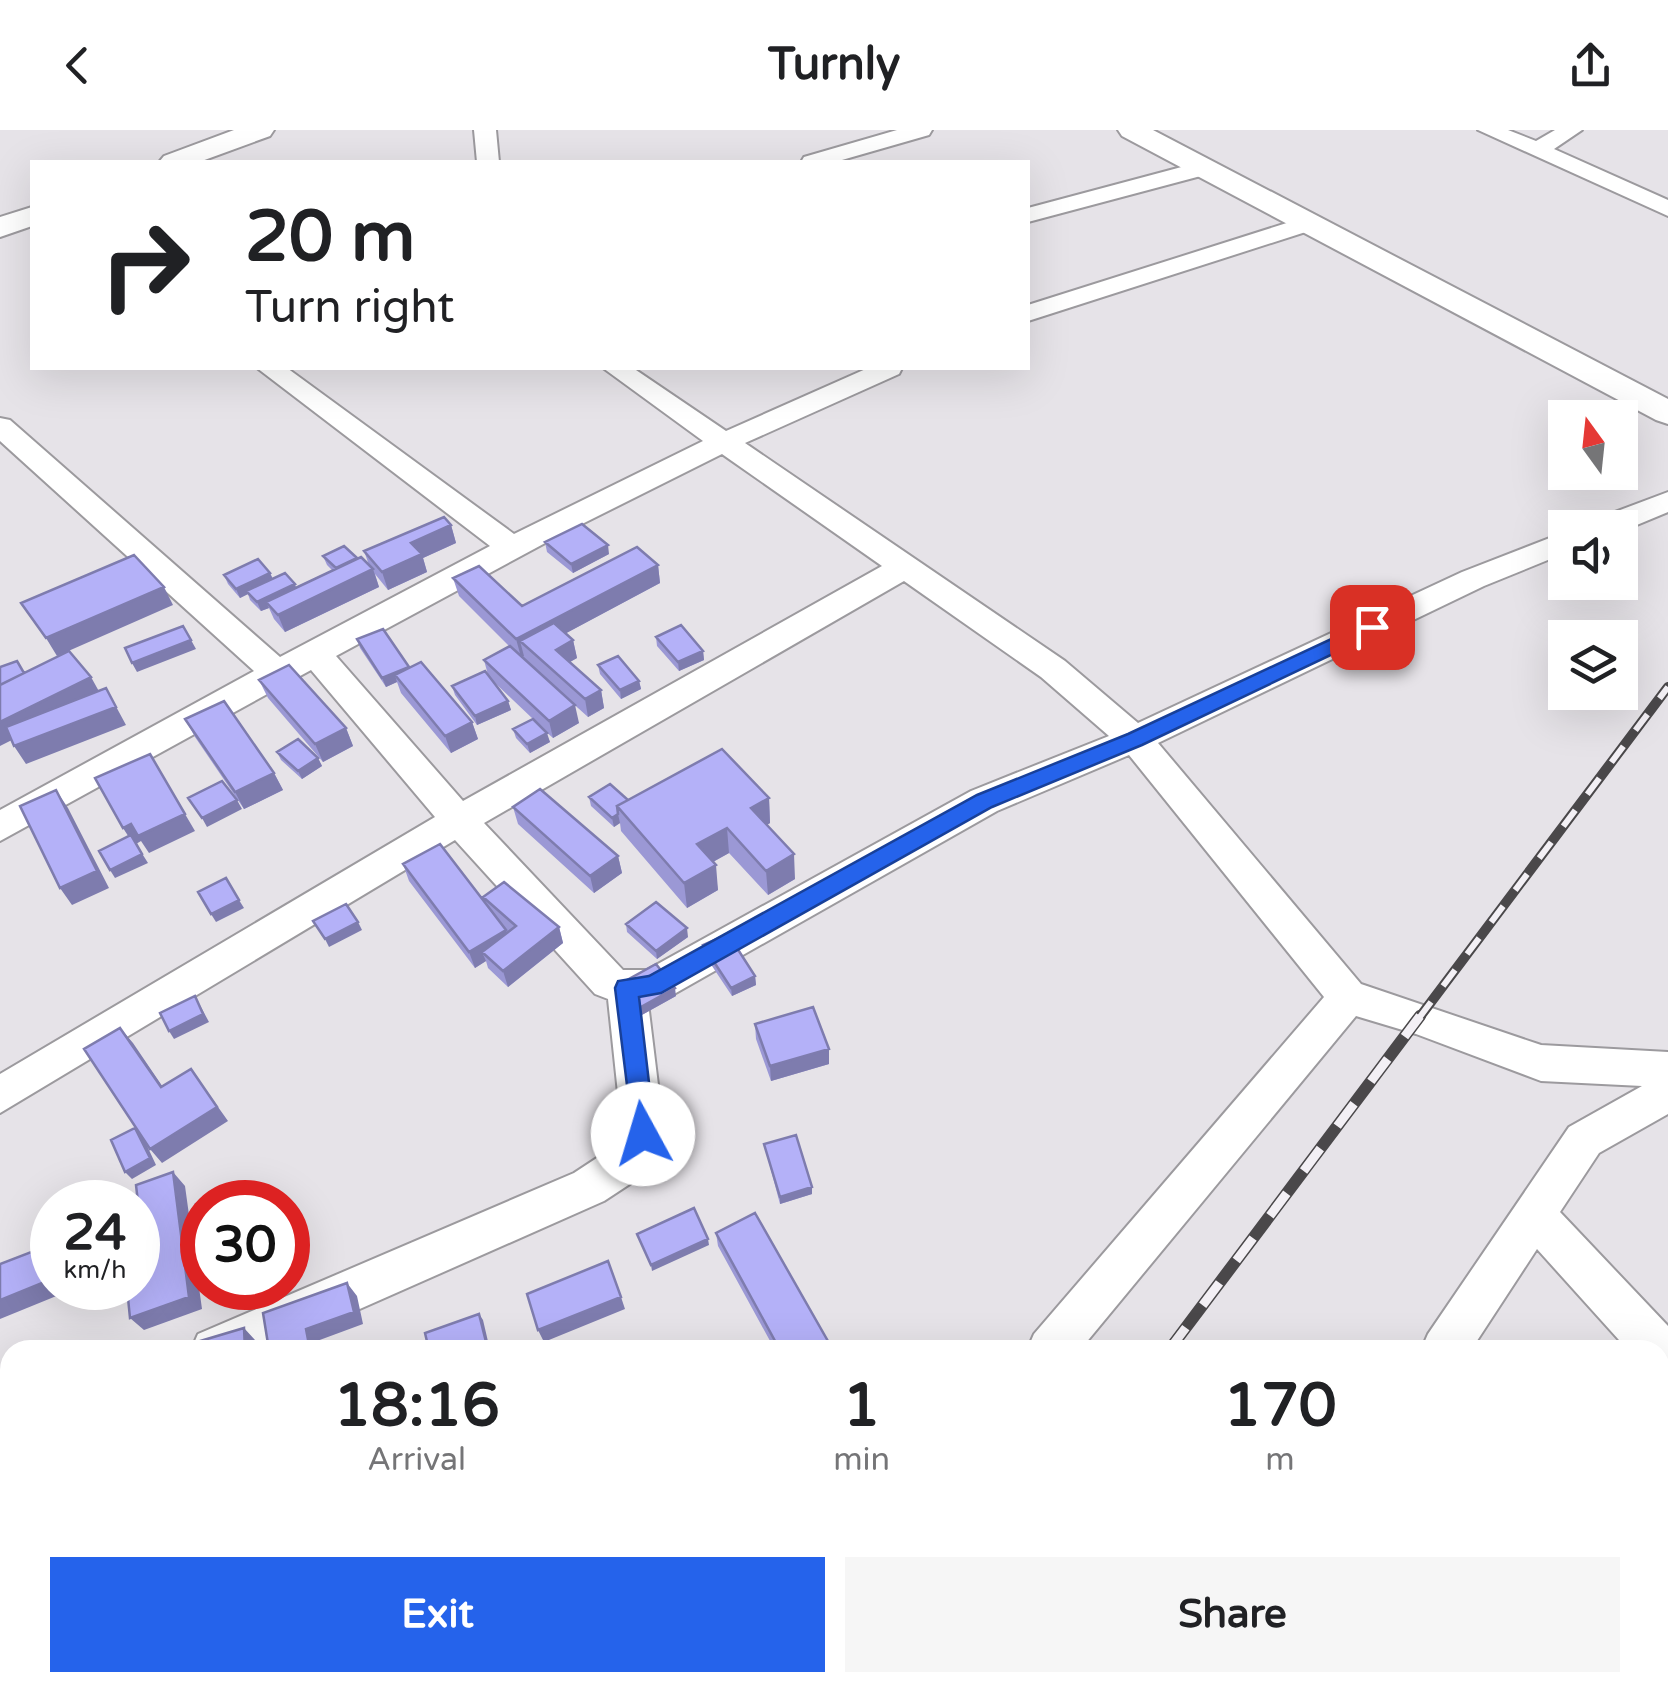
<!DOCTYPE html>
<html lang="en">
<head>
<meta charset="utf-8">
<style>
	:root { --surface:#fff; --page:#f6f6f6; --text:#202124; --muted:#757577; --accent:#2563eb }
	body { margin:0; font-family:"Varela Round",sans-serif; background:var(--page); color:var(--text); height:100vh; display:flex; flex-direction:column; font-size:38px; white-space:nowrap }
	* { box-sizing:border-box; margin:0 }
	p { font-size:32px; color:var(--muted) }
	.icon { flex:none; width:55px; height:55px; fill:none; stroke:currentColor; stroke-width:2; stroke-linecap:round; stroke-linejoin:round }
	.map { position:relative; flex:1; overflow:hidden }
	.side { position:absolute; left:0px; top:1210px; width:1670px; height:352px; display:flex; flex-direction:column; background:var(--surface); border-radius:30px 30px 0 0; box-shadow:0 10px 40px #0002 }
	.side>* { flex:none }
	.banner { position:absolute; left:30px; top:30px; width:1000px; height:210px; border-radius:0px; box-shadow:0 10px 40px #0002; background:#fff; color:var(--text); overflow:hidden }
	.needle { width:65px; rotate:345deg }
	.tools { position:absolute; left:1548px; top:270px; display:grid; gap:20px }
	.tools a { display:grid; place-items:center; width:90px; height:90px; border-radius:0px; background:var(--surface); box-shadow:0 10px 40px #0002; font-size:50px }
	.speed { position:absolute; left:30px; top:1050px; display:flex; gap:20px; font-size:50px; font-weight:700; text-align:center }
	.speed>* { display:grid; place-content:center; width:130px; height:130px; border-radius:50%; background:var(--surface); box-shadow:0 10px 40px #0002; line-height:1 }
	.speed small { font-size:25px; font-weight:400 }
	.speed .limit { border:15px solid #d22; background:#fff; color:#111 }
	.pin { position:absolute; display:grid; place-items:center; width:85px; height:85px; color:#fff; margin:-42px; border-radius:20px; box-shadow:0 5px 15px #0006 }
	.me { position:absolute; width:110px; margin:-55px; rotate:354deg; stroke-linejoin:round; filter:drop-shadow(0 0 8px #0008) }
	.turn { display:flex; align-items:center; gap:35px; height:210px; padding:0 50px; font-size:45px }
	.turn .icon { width:130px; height:130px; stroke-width:2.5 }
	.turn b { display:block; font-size:70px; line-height:85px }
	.eta { display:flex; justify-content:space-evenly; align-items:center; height:170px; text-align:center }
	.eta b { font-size:60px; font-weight:800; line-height:70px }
	.primary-button { display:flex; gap:20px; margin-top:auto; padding:20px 50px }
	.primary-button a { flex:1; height:115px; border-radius:0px; background:var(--accent); color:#fff; font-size:40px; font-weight:800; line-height:115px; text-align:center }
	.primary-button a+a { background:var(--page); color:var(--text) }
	header { display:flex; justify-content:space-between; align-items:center; height:130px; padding:0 50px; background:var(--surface); font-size:45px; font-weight:800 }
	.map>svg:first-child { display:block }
</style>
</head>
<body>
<header><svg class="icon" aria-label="back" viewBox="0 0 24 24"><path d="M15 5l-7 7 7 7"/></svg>Turnly<svg class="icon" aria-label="share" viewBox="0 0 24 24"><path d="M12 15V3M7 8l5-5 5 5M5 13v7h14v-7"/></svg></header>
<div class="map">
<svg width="1668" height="1562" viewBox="0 0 1668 1562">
	<rect width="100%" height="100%" fill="#e6e3e8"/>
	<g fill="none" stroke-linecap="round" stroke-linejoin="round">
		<g stroke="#9c9a9e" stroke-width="4">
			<path id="minor" d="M474 0H496L499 32H477Z
				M897 0H932L929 5 835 32H801L804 27Z
				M1478 0H1508L1536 11 1555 0H1582L1554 19 1668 70V86Z
				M1204 31 1212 33 1216 38 1212 43 1028 92V78Z
				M1309 86 1318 88 1321 93 1318 98 1028 191V175Z
				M257 238H287L514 404 703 311 603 238H633L726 301 868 238H902L899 244 745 313 1065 531 1138 593 1462 442 1565 402V423L1484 456 1158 613 1361 854 1541 915 1668 922V984L1599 1023 1560 1082 1668 1196V1239L1660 1242V1220H1628L1537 1119 1471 1220H1421L1428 1204 1569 997 1642 956 1541 951 1416 904 1356 886 1080 1220H1027L1034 1204 1324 867 1129 625 997 681 667 868 648 873 664 1004 639 1048 604 1071 267 1220H191L198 1204 574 1043 609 1020 622 1001 608 869 595 864 455 710 0 983V944L435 687 311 540 0 711V680L254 541 0 311V288L10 290 280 527 490 416ZM722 324 882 436 463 671 336 526 560 405ZM904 451 1041 547 1109 606 971 661 647 840H623L484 693Z
				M1668 362V382L1620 402V398H1587L1591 391Z
				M10 1285V1333L0 1337V1289Z
				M739 1552H795L791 1562H735Z
				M1226 1552H1280L1276 1562H1222Z"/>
		</g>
		<g stroke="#9c9a9e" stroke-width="4">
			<path id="tertiary" d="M234 0H274L270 6 199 32H159L164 26Z
				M1118 0H1153L1668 269V294L1656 290 1122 6Z
				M32 77V96L0 107V87Z"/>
		</g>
		<use href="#minor" fill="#fff" fill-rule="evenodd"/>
		<use href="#tertiary" fill="#fff" fill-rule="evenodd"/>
		<g stroke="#4a484a" stroke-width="10">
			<path id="rail-far1" d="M1419 888 1668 557"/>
		</g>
		<g stroke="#4a484a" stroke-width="12">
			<path id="rail" d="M1169 1220 1420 886
				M910 1562 917 1552"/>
		</g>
		<use href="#rail-far1" stroke="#f3f0f5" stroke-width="6" stroke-dasharray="20" stroke-linecap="butt"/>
		<use href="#rail" stroke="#f3f0f5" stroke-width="9" stroke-dasharray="28" stroke-linecap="butt"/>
	</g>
	<path fill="#9b98d5" d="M451 395 456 413 423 428 427 442 388 460 375 444 379 457 285 502 274 489 269 478 261 481 250 470 248 464 240 468 228 454 224 445 270 443 273 449 296 457 332 440 327 435 323 426 357 428 369 435 364 421Z
		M545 412 609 424 573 443 547 422Z
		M658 435 660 453 566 503 573 510 577 528 569 532 601 560 604 578 588 587 538 542 579 593 553 608 544 600 550 612 530 623 516 608 513 599 533 589 493 551 508 571 511 580 477 595 455 565 452 556 488 545 484 530 509 516 459 466 453 448 522 476Z
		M656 507 703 521 704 530 679 541 657 516Z
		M357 509 409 538 472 592 478 609 451 623 401 563 397 552 386 557 360 518Z
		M598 535 639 551 641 559 621 569 600 544Z
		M259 550 346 598 353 616 323 632 268 568Z
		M185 589 274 643 283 660 244 679 195 607Z
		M277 622 318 628 322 636 302 649 281 630Z
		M589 667 628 670 769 668 770 693 767 695 795 749 768 765 729 723 713 732 718 760 687 778 621 701 620 693 614 697 591 676Z
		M513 677 618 726 622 743 594 763 518 694Z
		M403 734 484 771 483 767 559 797 563 813 508 857 488 838 486 831 475 838 409 751Z
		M626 794 688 807 657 829 627 802Z
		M703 815 755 846 756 855 732 866 704 824Z
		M620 854 676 866 640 886 622 862Z
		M755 894 829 934 771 951 756 909Z
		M764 1014 812 1064 780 1074Z
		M716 1103 833 1220H775L718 1116Z"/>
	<path fill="#7e7cae" d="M451 395 456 413 423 428 427 442 388 460 382 442 411 413Z
		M608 415 609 424 573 443 571 434Z
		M658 435 660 453 531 522 520 511 524 526 521 527 516 509Z
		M373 439 379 457 285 502 278 485Z
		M270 443 274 452 246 461 248 464 240 468 236 459Z
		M295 454 298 464 266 472 269 478 261 481 257 472Z
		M164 457 173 475 57 526 46 508Z
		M191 510 196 519 137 542 132 533Z
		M573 510 577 528 560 538 556 520Z
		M703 521 704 530 679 541 678 532Z
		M409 537 395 545 397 552 386 557 382 548Z
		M91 547 101 565 0 616V592Z
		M639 551 641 559 621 569 620 560Z
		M106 558 126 595 26 634 14 616Z
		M601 560 604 578 588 587 585 569Z
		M508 571 511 580 477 595 475 586Z
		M575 575 579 593 553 608 549 591Z
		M472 592 478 609 451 623 445 606Z
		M346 598 353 616 323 632 315 614Z
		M547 603 550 612 530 623 527 614Z
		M318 628 322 636 302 649 298 641Z
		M274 643 283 660 244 679 235 662Z
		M56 660 68 678 109 758 72 775 60 758Z
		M769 668 770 693 753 703 751 678Z
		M237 670 242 679 207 697 202 688Z
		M185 684 195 701 149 723 141 711 136 714 148 733 115 748 110 740 134 715 123 698 131 694Z
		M618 684 620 693 614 697 612 688Z
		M727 698 729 723 700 739 697 714Z
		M794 724 795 749 768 765 766 741Z
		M618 726 622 743 594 763 590 746Z
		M716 735 718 760 687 778 684 753Z
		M239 770 244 778 216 792 211 784Z
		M358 792 362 800 329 817 325 809Z
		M559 797 563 813 508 857 503 841Z
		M687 798 688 807 657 829 656 821Z
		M506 800 512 816 482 822 486 831 475 838 469 822Z
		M755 846 756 855 732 866 731 858Z
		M675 858 676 866 640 886 639 878Z
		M195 866 209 892 174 909 169 901Z
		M120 898 133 913 173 972 161 957Z
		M829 919V934L771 951 770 936Z
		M191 939 228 991 162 1033 150 1019Z
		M135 998 142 1005 156 1035 132 1049 125 1042Z
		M653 1004 654 1011 628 1021 626 1014Z
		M173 1042 185 1056 202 1179 144 1200 130 1188 189 1167Z
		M812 1057V1064L780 1074V1067Z
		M235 1060 246 1072H238Z
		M708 1109 709 1115 652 1141 651 1135Z
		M52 1149V1158H76L0 1189V1170Z
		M347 1153 357 1166 363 1194 317 1211 318 1220H310L306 1199Z
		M213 1158H246L221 1166Z
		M621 1167 625 1179 544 1212 538 1200Z
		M479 1184 483 1190 490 1220H488Z
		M244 1198 255 1210 256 1220H245Z
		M10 1375V1391L0 1395V1379Z
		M10 1497V1503L0 1506V1500Z
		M107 1552H134L115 1562H88Z
		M226 1552H233L234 1561 220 1562Z
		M436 1552H444L446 1562H439Z
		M657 1552H664L647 1562H640Z"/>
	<path fill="#b4b1f8" stroke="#7e7cae" stroke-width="2.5" d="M444 387 451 395 411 413 422 424 382 442 364 421Z
		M582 394 608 415 571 434 545 412Z
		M344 416 357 428 336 438 323 426Z
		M637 417 658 435 516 509 453 448 479 436 522 476Z
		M134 425 164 457 46 508 21 473Z
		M361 427 373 439 278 485 266 472Z
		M258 429 270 443 236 459 224 445Z
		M285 443 295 454 257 472 246 461Z
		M554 493 573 510 556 520 601 560 585 569 520 511Z
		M681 495 703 521 678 532 656 507Z
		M183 496 191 510 132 533 125 518Z
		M383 499 409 537 382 548 357 509Z
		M510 516 575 575 549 591 484 530Z
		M69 521 91 547 0 592V555Z
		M618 526 639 551 620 560 598 535Z
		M17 531 24 543 0 555V537Z
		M421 532 472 592 445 606 395 545Z
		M289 535 346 598 315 614 259 550Z
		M485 541 508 571 475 586 452 556Z
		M106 558 116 577 14 616 6 597Z
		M224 571 274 643 235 662 185 589Z
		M533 589 547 603 527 614 513 599Z
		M298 609 318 628 298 641 277 622Z
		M722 619 769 668 751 678 794 724 766 741 727 698 697 714 716 735 684 753 617 676Z
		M150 624 185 684 138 706 131 694 123 698 95 648Z
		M222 651 237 670 202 688 188 668Z
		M610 654 628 670 617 676 618 684 612 688 589 667Z
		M540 659 618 726 590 746 513 677Z
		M56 660 97 741 60 758 20 676Z
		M131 705 142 724 110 740 99 721Z
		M440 714 506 800 469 822 403 734Z
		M226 748 239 770 211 784 198 762Z
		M504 752 559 797 503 841 482 822 516 796 483 767Z
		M656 772 687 798 656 821 626 794Z
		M346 774 358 792 325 809 313 791Z
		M728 804 755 846 731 858 703 815Z
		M656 834 675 858 639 878 620 854Z
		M195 866 203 884 169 901 160 883Z
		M813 877 829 919 770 936 755 894Z
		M120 898 161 957 191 939 217 977 150 1019 84 919Z
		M638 965 653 1004 626 1014 611 975Z
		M135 998 150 1028 125 1042 111 1010Z
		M796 1005 812 1057 780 1067 764 1014Z
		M173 1042 189 1167 130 1188 127 1158H138V1146L146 1143 136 1055Z
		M235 1060 238 1072H202V1114L196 1074Z
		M136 1067V1072H118Z
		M694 1078 708 1109 651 1135 637 1104Z
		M755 1083 833 1220H780L716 1103Z
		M52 1114V1149L0 1170V1134Z
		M608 1131 621 1167 538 1200 527 1164Z
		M347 1153 354 1182 306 1199 310 1220H269L263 1183Z
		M479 1184 488 1220H429L425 1203Z
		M244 1198 245 1220H170Z
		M10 1334V1375L0 1379V1338Z
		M10 1442V1497L0 1500V1445Z
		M37 1552H107L88 1562H38Z
		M187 1552H226L227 1559 220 1562H188Z
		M385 1552H436L439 1562H388Z
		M594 1552H657L640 1562H598Z"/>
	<path fill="#2563eb" stroke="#184099" stroke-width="2.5" d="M1372 490 1381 497 1379 502 1142 615 992 677 661 863 639 867 655 1004 652 1012 643 1015 634 1012 615 858 618 851 649 846 977 665 1128 604Z"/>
</svg>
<div class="tools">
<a><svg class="needle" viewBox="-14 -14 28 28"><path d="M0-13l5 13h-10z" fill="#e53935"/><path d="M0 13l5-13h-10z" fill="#757577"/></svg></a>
<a><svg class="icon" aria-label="sound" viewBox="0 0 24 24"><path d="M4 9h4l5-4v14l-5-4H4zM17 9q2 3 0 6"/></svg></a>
<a><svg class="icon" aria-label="layers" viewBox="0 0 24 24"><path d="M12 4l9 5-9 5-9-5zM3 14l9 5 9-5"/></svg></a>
</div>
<div class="speed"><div>24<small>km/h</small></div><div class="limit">30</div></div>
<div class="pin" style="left:1372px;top:497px;background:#d93025"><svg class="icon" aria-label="arrive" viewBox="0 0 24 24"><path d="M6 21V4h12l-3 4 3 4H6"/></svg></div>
<svg class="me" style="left:643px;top:1004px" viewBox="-20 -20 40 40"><circle r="19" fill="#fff"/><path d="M0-13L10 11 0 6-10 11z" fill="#2563eb"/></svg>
<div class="banner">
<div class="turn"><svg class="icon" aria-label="right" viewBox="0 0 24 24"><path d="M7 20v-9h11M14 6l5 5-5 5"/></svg><div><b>20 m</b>Turn right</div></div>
</div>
<section class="side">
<div class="eta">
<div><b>18:16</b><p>Arrival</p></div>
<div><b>1</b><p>min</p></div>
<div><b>170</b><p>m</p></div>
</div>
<div class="primary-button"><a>Exit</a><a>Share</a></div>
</section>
</div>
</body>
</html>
